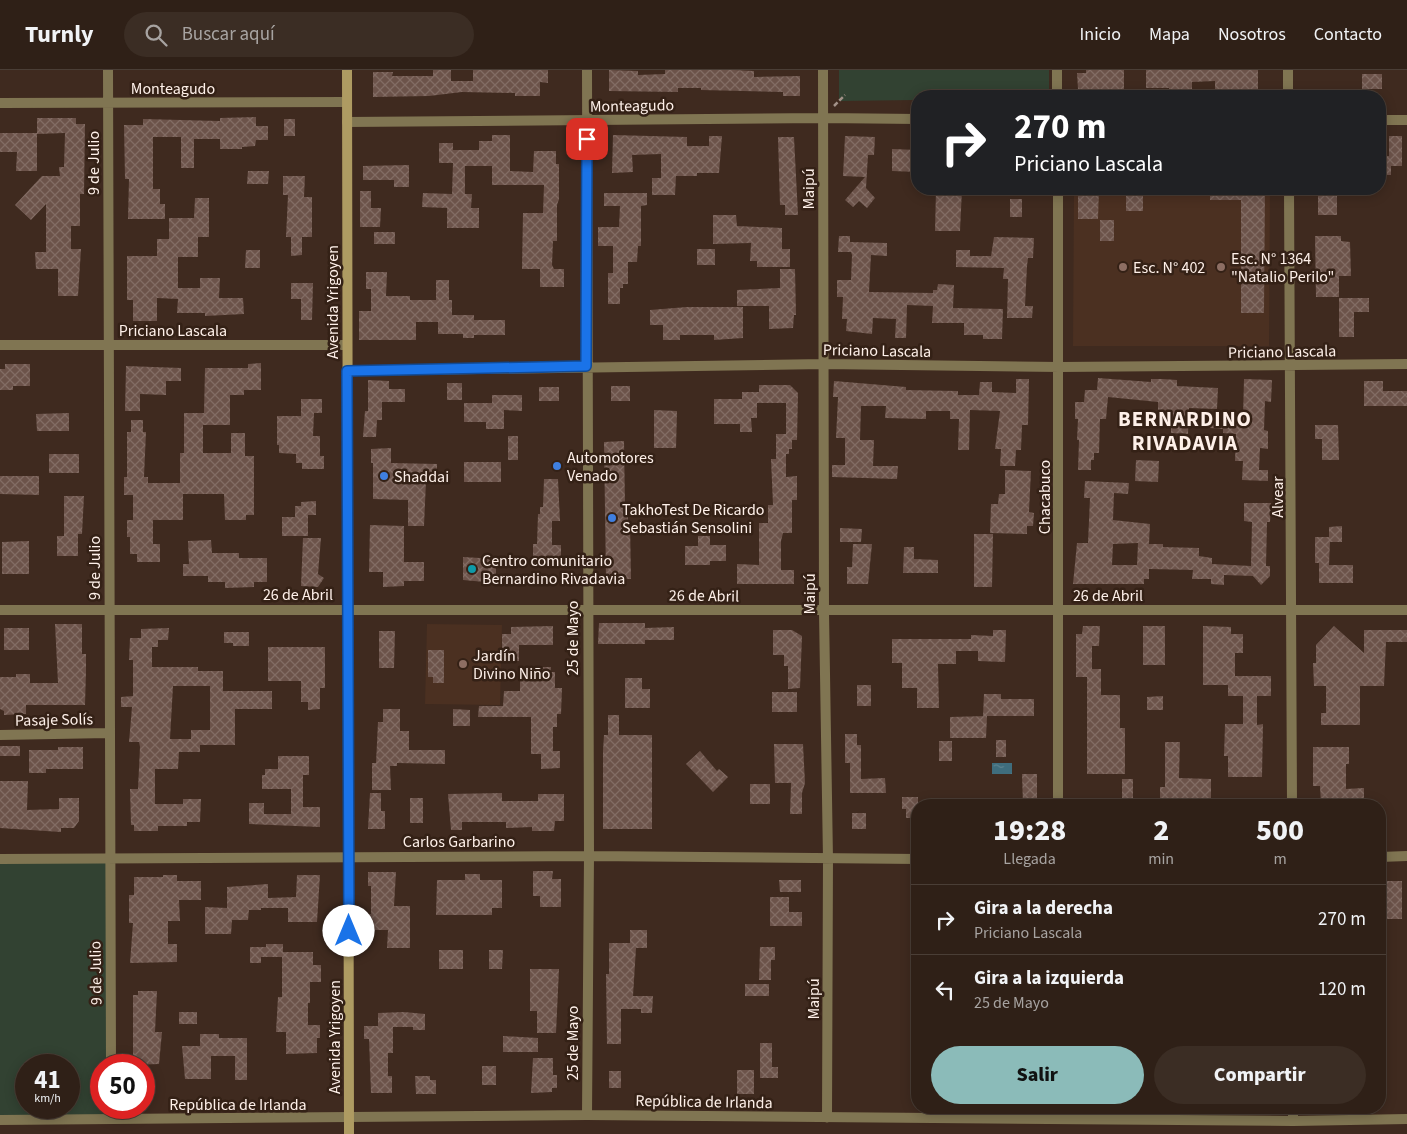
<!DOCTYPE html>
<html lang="es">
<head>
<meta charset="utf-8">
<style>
	:root { --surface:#2f2017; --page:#3b2d24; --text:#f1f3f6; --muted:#a7a3a1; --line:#4a3e36; --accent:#8bbbb9 }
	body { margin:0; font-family:"Source Sans 3",sans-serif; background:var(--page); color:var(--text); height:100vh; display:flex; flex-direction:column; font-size:19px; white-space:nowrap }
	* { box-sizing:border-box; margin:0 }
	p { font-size:16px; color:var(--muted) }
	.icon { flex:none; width:28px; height:28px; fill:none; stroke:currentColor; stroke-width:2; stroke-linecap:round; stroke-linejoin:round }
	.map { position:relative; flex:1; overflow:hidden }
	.panel { position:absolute; left:911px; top:729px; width:475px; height:315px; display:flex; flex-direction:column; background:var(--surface); border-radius:20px; box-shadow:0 2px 12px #0003,0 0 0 1px var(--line) }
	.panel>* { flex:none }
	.top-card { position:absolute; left:911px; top:20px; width:475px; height:105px; border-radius:20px; box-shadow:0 2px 12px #0003,0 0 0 1px var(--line); background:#202124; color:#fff; overflow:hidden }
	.speed { position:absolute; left:15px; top:984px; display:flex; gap:10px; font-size:25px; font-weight:700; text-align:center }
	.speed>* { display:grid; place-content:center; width:65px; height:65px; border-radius:50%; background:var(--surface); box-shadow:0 2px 12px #0003,0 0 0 1px var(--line); line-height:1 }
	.speed small { font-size:12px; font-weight:400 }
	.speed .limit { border:8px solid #d22; background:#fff; color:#111 }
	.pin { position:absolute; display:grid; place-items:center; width:42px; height:42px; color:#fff; margin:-21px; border-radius:10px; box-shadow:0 2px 8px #0006 }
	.me { position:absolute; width:55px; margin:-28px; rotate:0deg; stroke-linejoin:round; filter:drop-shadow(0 0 4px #0008) }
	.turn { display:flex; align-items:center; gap:18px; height:105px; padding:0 20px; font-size:22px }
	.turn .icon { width:65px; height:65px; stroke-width:2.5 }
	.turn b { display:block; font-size:35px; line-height:42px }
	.eta { display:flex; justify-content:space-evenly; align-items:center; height:85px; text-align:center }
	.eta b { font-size:30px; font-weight:800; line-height:35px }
	.cta { display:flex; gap:10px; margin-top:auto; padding:10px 20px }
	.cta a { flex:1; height:58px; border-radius:30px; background:var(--accent); color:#111; font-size:20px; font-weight:800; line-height:58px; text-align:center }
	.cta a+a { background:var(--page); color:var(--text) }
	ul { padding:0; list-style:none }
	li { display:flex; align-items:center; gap:15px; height:70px; padding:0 20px; border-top:1px solid var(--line) }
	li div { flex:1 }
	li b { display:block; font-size:19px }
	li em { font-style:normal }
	header { display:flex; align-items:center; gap:30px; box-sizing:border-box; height:70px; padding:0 25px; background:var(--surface); border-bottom:1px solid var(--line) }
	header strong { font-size:24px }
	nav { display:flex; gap:28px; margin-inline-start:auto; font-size:18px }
	.search { width:350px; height:45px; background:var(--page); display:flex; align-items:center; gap:12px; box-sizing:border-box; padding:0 18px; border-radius:28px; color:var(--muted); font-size:19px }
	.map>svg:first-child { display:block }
</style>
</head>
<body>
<header>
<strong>Turnly</strong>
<div class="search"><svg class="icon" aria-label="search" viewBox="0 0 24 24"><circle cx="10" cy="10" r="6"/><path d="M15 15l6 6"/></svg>Buscar aquí</div>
<nav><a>Inicio</a><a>Mapa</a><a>Nosotros</a><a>Contacto</a></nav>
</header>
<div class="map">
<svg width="1407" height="1064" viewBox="0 0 1407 1064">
	<defs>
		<pattern id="water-ripples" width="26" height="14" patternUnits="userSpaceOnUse" patternTransform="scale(1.25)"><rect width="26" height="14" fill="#3f6d7d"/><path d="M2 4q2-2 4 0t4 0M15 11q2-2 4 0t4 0" fill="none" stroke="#5c828f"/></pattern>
		<pattern id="building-cross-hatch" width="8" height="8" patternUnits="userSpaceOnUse" patternTransform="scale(1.25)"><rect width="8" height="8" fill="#6c534a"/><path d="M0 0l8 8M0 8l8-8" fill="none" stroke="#826c64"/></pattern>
	</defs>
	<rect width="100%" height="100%" fill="#3f2a1f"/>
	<path fill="#4b3021" d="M1074 119H1270L1269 276H1073Z
		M427 554 502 555 500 635 425 634Z"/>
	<path fill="#324232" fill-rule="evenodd" d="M839 0H1049V26H918L917 30 839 31Z
		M109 788 111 995H101V1038H111V1049L0 1050V789ZM26 995H69V1038H26Z"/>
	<path fill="url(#water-ripples)" d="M992 693H1012V704H992Z"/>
	<path fill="url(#building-cross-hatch)" fill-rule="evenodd" d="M433 0H451V11H473V0H548V13L540 12V26H515V23L462 22 429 26 373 27V2H393L392 6H433Z
		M609 0 638 1V5L665 4V0H734L754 1V7L800 6V26H783V22L701 20V18H678V22L609 21Z
		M1086 0H1124V20H1096V25H1086L1078 19 1077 3H1086Z
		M1146 0H1258V22L1215 21V11L1192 12V22H1169V18H1146Z
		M1362 4H1382V19H1362Z
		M256 47V56H268V70H256L255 76 242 77V79H220V69H194V98H181V67H153V119H160V134H165V149H128L129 109H125L124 55H143V49L220 51V48Z
		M37 48H76V54H85L84 124H80V156H71V179H81L78 226H58V199H36L35 182H46V134L31 150 15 135 42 106H60L59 97H64L65 63 37 64Z
		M284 49H295V66H284Z
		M0 63H37V101H16L17 82H0Z
		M492 65H510V101L533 102 534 81H556V94H559V129L557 135V171H553L552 195 554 199H564V217H540V199H522L523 143H543L544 115H492V96H465V124H472L471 138H479V158H447V138L422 137 423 123 452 124 453 93H439V73H453V80H479V71H492Z
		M613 65 687 67V76H709V66H722L719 103H697V106H676L675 125H652V108H661V84L632 85 633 102 612 103Z
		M845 66 875 67 874 85H868L866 118 875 128 867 138 859 131 853 137 845 130 865 107 843 106Z
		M1389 66H1402V96H1391V105H1380V86H1389Z
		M778 67H794L798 145H785V135H780Z
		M892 79 918 80V102L892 101Z
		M409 95V117H394V110H363V96Z
		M248 101H269L268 114H247Z
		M283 106H305L304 127H312V167H302V185L291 186V167H286L288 125H283Z
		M936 119H962L960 161H935Z
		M1078 119H1099L1098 149H1078Z
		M1126 119H1143V141H1126Z
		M1210 119H1265L1264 243H1241V130H1210Z
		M1318 119H1337V145H1318Z
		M360 121H371V138H381L380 157H360Z
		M604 123H647V135L641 136V176H638L637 192H628V214H623V218H620V234H608V203H613V176H598V157H619L620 136H604Z
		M195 128H209V167H198V187H178V218H200V208H220L219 228H243L244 244 205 246V243H177L178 229 157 228V251H133V230H127V186H157V169H169V148H194Z
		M1010 129H1022V147H1010Z
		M713 145H736L737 156 782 158V179H790V197H757V191H750L751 173 713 174Z
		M1100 150H1114V171H1100Z
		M374 162H395V174H374Z
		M839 166H850V172L887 173V186L871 185 869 222 933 223V220H937L938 214 954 215 953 238 1003 239 1002 269H983V265H964V253H932L933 236 907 235 906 268H895L896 249 873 248 872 264 846 261 847 249H842L843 227H837V210H851L852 185 851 182H838Z
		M1315 166H1341V171L1350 172 1351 206H1339V227H1316Z
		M994 167 1034 168 1033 188H1028L1027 196 1025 236H1033L1032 248H1007L1008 209H1003L1004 198 956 197V180H970V186H991Z
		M697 179H715V195H697Z
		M246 180H260V198H245Z
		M780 199H795L796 245H794L793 258 769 259V236H737V220L780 218Z
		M366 202H387L386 226H410V230H436V210H449V230H452V245H474V250H505V265H474V268H463V264H438V252H416V270H359V241H371V219H366Z
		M291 213H313L312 250H301V229H291Z
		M1339 228H1369V242H1354V267H1339Z
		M687 237H743V268L714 270V265H680V270H663V255H650V240Z
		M261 293V320H244V325H230V355H203V383H231V363H245V386H254V445H246V450H225L224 424H183V450H153V474H160V492H137V484H130V467H127V450H133V425H124V407H127V362H131V350H143V362H146L144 407H148V413H180V383H184V343H204L205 298H248V294Z
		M5 294H30V316H13V320H0V299H5Z
		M126 296 181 298V311H166V325L140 324V341H125Z
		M1098 308 1151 312V309H1162L1177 310V316L1218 318 1217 339 1189 338 1188 364 1171 363V345H1158V332L1108 327 1106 349H1100L1099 383H1094V390H1091V400H1078L1079 370H1077L1078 349H1075V332H1084L1085 320H1097Z
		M1016 309H1029L1028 355H1022L1021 380H1016L1015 396H1000L1001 379H995L1000 341 970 340 969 380H958L959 349H950V341H926V349L885 348 886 336H861L860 370H874L873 396H898L897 409 832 407V395H845V368H836L838 327H833L834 311 906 317V320L958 321V325H979L980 312H992V322L1016 323Z
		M1244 309 1272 310 1271 332 1265 331 1264 360 1268 361V379L1260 378 1259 400H1268V411L1242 410 1243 391H1235L1236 364 1223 363V359L1210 358 1211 347 1243 348Z
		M368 310 389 311V319H405V332H382V350H377L376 367H363L365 341H368Z
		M1364 311H1383V321H1407V336H1364Z
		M447 313H462V330H447Z
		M759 315H790L798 323 797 370H792V379H789V384H786V407L797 406V430H792V463H783L781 471V500H794V514H737V494L759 495V453H768V435H773L771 389H776V364H786V333H757V348H751L752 362H740V354H714V329H742V322H759Z
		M611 316H630V331H611Z
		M539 317H559V331H539Z
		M492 325H522V341L504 340V359H486V352H464V333H492Z
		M301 329H322V343H314L313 366H320V386H324V399H302V393H296V384L279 383V375H277V346H301Z
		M654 340 677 341 676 378H654Z
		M69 343V361H37L36 344Z
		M1315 355H1338L1339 390H1322V369H1315Z
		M508 366H518V390H508Z
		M624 371 625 435H628V453H630L631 509H606L604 372Z
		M391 378V393L437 394V411H426L424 456H408V430L373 429V393H371V379Z
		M49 384H79V403H49Z
		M1136 390 1159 391 1158 412 1135 411Z
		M464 392H501V412H464Z
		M1005 400 1031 401 1029 442 1034 443 1033 456H1027V464L990 463 991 434H998L999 424H1005Z
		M0 406H39V425L0 424Z
		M544 409H558L560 451H552V475H561V493H533V474H537L538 444H540V437H543Z
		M1085 411 1129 413 1128 424 1114 423 1113 450 1150 454 1149 474H1163V477L1199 478V486L1212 488V494L1251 496 1252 452 1244 451V433H1271L1270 452H1267L1266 496H1270V506L1261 515 1253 506 1224 505V515L1211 514V509H1192L1193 500 1149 499V509H1144V514H1073L1077 473H1088L1090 428H1084ZM1138 473 1137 495H1112L1113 474Z
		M64 426H84L82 464H78V486H57V466H64Z
		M316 431V445H308V466H282V447H295V436H301V432Z
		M370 455 404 456V492H424V511H404V516L383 517V502H369Z
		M1342 456V472H1330L1329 495H1353V513H1319V493H1315V467H1329V457Z
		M840 458 862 459 861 472H840Z
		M974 464H993L992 517H974Z
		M698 466H710V475H726V491H710V495H685V476H698Z
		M303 468H321L318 504 324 508 318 517 301 516Z
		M211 470 212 483H239V488H267V512H254V517L225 518V512H208V506H183V494H189L188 471Z
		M29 471V504H2V472Z
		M853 474H872L868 514H847V497H852Z
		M904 477H914V489L938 490V503H903Z
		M463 487 496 489V513L463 510Z
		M599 553H645V558L674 557V570H645V574H598Z
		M55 554H82V584H86V601L85 635H26V644L4 645V641L0 639V607H16V604H30V613H58Z
		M553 556V575H519V591H502V564H511V557Z
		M1083 556H1100L1099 576H1092V599H1101V625H1120V658H1125V704H1087V607H1076V564H1082Z
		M1143 556H1165V595H1143Z
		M1203 556 1231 557V564H1243V583H1235V606H1271V626H1257V655L1263 654 1262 707H1228V686H1224L1225 654H1243V626H1228V615H1203Z
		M1334 556 1364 583V560H1407V572H1386L1384 616H1360V655H1321V643H1326V616H1314L1313 593H1316V575Z
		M4 558H29V580H4Z
		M169 558 168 570H158V577H152V597H198V601H223V621H272V639H235V675H200V682H179L178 699H155V734H183V729H201L200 752H187V756H158V761H134V755H131L130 719H138L140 677 139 672H129L132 637H121V627L133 626V590H129L130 568H141V559ZM173 616H210V660H191V669H170Z
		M773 560H792L802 566 800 618 788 619V596H784V585H773Z
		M993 560H1006L1005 592 978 591V581H956V594H938L939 638H917V618H902V593H892V569H971V565L993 566Z
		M379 561H395L394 598H379Z
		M224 562H249V576H233V573H224Z
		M268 577H325V618H320V639L308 640V632H301V611H268Z
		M428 580H444V613H433V607H428Z
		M540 597H551L550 602H555V618H562L561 644H557V657H553V681H560V698L541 699V684H531V647H478L479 636H503L504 621H520V603L540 602Z
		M625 608H642V619H650V638H625Z
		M857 615H871V636H857Z
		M772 622H797V642H772Z
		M984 624H1001V629H1034V646H983Z
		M1163 626V640H1147V627Z
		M383 639H400V661H409V680H445V694L397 693V696H390L391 720H372V693H376L378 652H383Z
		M453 639 470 640V656H453Z
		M608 645H619V665H652V759H603V681L604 665H608Z
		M987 646 986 668H950V647Z
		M845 664H857V675H861V709L885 708 886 723H850V693H845Z
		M996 670H1006V687H996Z
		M939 671H952V691H939Z
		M1165 672H1180L1179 708 1211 709V735H1160V717H1165Z
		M774 674H803L805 713 802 723V744H790L791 713H775Z
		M0 676H20V686H0Z
		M58 677H83V699H46V703H29V680H58Z
		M1313 677H1349V694H1346V719L1364 718V730L1338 731V735H1321L1320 716H1313Z
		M700 681 717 701 719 699 728 707 713 722 686 694Z
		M278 686H309V705H303V737H320V757L249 754V733H264V744H291V719H262V705H265V699H278Z
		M1022 704H1037V735H1023Z
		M1122 709H1133V735H1122Z
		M0 711H28L27 740 59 739V728H79V751L74 758H61V762L0 758Z
		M750 714H770V734H750Z
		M370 723H381V741H385V759H368Z
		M502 723V731H538V724H564V751H555L554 761H532V757L506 758V752H462V760H451L448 724Z
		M902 727H918V748H906V739H902Z
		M410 728H423V753H410Z
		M852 743H866V759H852Z
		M533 801H553L552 809H561V837H540V826H533Z
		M368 802H396L394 836H410V878H387L388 860H368V844H371V816H368Z
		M465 804H480V810H502V838H492V845H436L437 810H465Z
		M163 805H177V811H201V830H179L180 851H168V874H177V892L130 893 133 853H129V825H134V807H163Z
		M297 805H320L317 852H288V838H261V840H249L248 850H232L231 864H205V837L227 838V817L268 814V828L296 827Z
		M779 810H801V822H780Z
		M1380 811H1402V849H1380Z
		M770 827H789V842H802V856H770Z
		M630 860H647V878H636L633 926H653L652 943H641V939H621V974H607L606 904H609V873H630Z
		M266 874H283V882H313V895H321V912H310V933H308V955H320V968H317V983L286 984V962H276L278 927H282V887H261V893H250V877H266Z
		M760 877H775V890H771V910H759Z
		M439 880H463V899H439Z
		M489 880H503L502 899H489Z
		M530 899H559L556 963H537V941H530Z
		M745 914H769V926H745Z
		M138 921H157L155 962H162L159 994 133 995V925H138Z
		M179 942H197V954H179Z
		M404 942 425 944V960H413V957H393V983H388V1006H392V1023H371L369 969H364V956H378V943Z
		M200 964H219V968H247V1010H235V986H211V1009H185L182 976H200Z
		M503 966 538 968V982H503Z
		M760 973H772V997H778V1008H760Z
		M533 988H553V1005H557V1018H552V1022L531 1023Z
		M482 996H496V1015H482Z
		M737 1000H754V1024H737Z
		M609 1001H621V1018H609Z
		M415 1006H430V1010H436V1024H416Z"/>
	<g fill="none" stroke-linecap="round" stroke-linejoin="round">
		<path stroke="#a39289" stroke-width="2.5" stroke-dasharray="5 2.5" stroke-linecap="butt" d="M1042 24 1043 26
			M834 36 845 25"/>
		<path stroke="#807552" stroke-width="10" d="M108 0 111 995
			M823 0 824 542 828 789 827 1048
			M1057 0V26
			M1288 26V0
			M0 33 347 32
			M1380 50H1407
			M347 52 823 48 918 49
			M1289 119 1292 735
			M0 275H347
			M347 301 824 294 1060 297 1407 294
			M0 540H1407
			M0 665 108 663
			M1058 735V119
			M1380 787 1407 786
			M0 789 589 786 918 789
			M1293 1038V1051
			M587 1045 589 786 587 0
			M1058 1048V1038
			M0 1050 587 1045 1293 1051 1407 1049"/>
		<path stroke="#ae9b62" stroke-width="10" d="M347 0 349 1064"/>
	</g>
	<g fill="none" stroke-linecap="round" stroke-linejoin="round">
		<g stroke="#114b97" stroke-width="12">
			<path id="route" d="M349 861 347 301 586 296 587 69"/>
		</g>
		<use href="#route" stroke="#1a73e8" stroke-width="9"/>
	</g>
	<g fill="#8d6e63" stroke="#342116" stroke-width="2">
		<circle cx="1123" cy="197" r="5"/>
		<circle cx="1221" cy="197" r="5"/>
		<circle cx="463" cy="594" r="5"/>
	</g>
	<g fill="#3f7fe0" stroke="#342116" stroke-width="2">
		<circle cx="557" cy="396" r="5"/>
		<circle cx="384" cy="406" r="5"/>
		<circle cx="612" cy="448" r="5"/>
	</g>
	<circle fill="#0f9aa8" stroke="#342116" stroke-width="2" cx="472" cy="499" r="5"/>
	<g text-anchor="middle" stroke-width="5" stroke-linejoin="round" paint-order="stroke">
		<g font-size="16" fill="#fef0e9" stroke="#342116">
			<text x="173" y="24">Monteagudo</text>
			<text transform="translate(632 35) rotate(-1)" y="6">Monteagudo</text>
			<text transform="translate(93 93) rotate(-90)" y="6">9 de Julio</text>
			<text transform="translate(808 119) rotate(-90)" y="6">Maipú</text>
			<text transform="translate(332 232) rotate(-90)" y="6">Avenida Yrigoyen</text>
			<text x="173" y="266">Priciano Lascala</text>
			<text transform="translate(877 280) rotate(1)" y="6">Priciano Lascala</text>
			<text transform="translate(1282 281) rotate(-1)" y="6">Priciano Lascala</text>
			<text transform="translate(1044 427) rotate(-90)" y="6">Chacabuco</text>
			<text transform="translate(1277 427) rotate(-90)" y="6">Alvear</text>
			<text transform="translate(94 498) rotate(-90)" y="6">9 de Julio</text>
			<text x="298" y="530">26 de Abril</text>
			<text transform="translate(809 524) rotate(-90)" y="6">Maipú</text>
			<text transform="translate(704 525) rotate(1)" y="6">26 de Abril</text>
			<text x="1108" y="531">26 de Abril</text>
			<text transform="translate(572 568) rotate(-90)" y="6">25 de Mayo</text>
			<text transform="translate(54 649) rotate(-1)" y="6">Pasaje Solís</text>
			<text x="459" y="777">Carlos Garbarino</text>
			<text transform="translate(95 903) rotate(-91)" y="6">9 de Julio</text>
			<text transform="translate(813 929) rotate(-90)" y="6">Maipú</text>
			<text transform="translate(334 967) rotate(-90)" y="6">Avenida Yrigoyen</text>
			<text transform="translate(572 973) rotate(-90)" y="6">25 de Mayo</text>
			<text transform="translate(704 1031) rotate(1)" y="6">República de Irlanda</text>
			<text x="238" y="1040">República de Irlanda</text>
		</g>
		<g font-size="16" fill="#fef0e9" stroke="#342116" text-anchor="start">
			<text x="1231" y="194">Esc. N° 1364<tspan x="1231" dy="18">"Natalio Perilo"</tspan></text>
			<text x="1133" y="203">Esc. N° 402</text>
			<text x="567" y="393">Automotores<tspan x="567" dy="18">Venado</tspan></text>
			<text x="394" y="412">Shaddai</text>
			<text x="622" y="445">TakhoTest De Ricardo<tspan x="622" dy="18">Sebastián Sensolini</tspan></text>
			<text x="482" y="496">Centro comunitario<tspan x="482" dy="18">Bernardino Rivadavia</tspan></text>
			<text x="473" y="591">Jardín<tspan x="473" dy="18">Divino Niño</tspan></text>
		</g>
		<g font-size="21" font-weight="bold" letter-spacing="1" fill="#fef0e9" stroke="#342116">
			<text x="1185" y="356">BERNARDINO<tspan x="1185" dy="24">RIVADAVIA</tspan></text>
		</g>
	</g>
</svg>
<div class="speed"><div>41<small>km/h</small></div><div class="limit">50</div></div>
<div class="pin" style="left:587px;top:69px;background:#d93025"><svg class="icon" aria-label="arrive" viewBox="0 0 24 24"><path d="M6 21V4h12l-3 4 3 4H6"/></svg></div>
<svg class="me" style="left:349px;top:861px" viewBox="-20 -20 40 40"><circle r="19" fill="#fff"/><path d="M0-13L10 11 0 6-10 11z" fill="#1a73e8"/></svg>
<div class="top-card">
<div class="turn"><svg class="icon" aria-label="right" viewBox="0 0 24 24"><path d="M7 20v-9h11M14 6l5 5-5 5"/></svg><div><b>270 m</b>Priciano Lascala</div></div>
</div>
<section class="panel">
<div class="eta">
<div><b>19:28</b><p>Llegada</p></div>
<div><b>2</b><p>min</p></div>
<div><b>500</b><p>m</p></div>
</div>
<ul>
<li><svg class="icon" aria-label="right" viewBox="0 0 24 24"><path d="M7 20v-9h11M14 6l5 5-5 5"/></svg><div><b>Gira a la derecha</b><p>Priciano Lascala</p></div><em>270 m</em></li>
<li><svg class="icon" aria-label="left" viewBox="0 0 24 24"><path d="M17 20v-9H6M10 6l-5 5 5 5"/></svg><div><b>Gira a la izquierda</b><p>25 de Mayo</p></div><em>120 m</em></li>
</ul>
<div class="cta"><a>Salir</a><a>Compartir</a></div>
</section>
</div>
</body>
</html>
